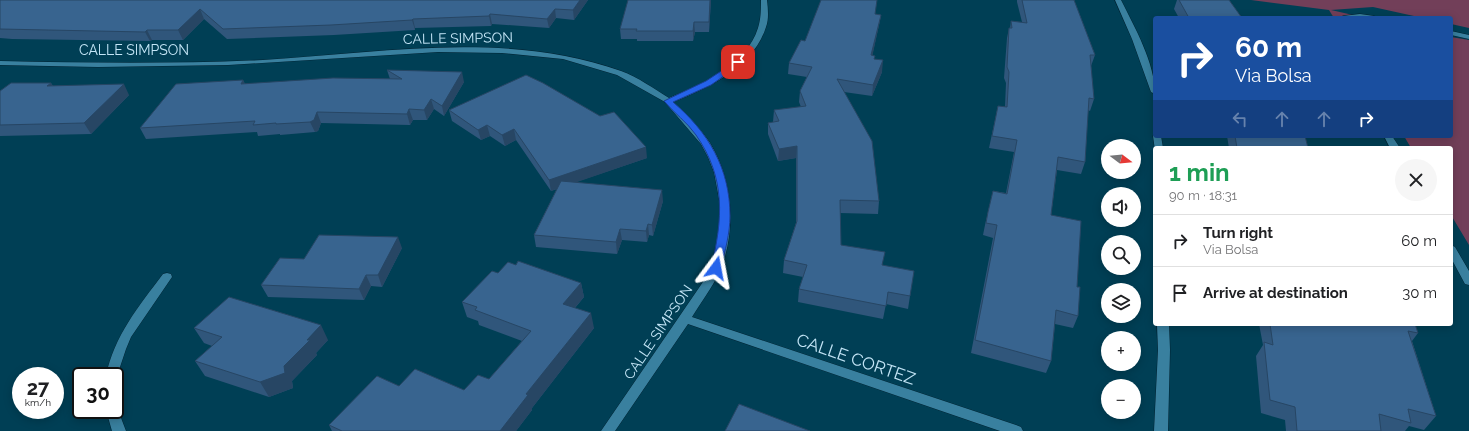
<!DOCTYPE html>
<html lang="en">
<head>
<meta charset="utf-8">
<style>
	:root { --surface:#fff; --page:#f6f6f6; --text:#202124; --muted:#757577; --line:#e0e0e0 }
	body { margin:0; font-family:Raleway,sans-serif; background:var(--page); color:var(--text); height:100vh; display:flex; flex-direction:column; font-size:15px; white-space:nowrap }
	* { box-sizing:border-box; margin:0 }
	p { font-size:13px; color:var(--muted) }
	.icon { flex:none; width:22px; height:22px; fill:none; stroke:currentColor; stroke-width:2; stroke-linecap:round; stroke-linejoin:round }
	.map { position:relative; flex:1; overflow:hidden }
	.details { position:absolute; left:1153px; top:146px; width:300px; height:180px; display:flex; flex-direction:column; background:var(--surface); border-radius:4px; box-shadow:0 2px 10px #0003 }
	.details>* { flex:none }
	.hud { position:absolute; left:1153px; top:16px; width:300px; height:122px; border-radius:4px; box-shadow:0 2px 10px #0003; background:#1a4fa0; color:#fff; overflow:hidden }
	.needle { width:26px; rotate:106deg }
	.tools { position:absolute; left:1101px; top:139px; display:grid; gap:8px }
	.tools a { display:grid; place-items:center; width:40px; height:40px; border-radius:50%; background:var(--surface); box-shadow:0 2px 10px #0003; font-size:20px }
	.speed { position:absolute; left:12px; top:367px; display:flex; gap:8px; font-size:20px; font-weight:700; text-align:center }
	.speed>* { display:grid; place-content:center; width:52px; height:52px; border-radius:50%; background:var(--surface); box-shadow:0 2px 10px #0003; line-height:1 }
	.speed small { font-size:10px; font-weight:400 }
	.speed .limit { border:2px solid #111; border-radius:6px; background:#fff; color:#111 }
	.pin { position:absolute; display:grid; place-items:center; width:34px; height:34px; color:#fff; margin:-17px; border-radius:8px; box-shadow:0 2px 6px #0006 }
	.me { position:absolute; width:44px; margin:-22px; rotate:13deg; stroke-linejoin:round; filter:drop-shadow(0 0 3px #0008) }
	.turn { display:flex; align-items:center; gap:14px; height:84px; padding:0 16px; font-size:18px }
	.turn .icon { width:52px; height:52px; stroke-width:2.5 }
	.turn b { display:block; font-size:28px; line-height:34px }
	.lanes { display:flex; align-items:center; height:38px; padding:0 16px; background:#0003; justify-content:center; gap:20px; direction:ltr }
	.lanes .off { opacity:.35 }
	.round { display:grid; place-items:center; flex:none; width:42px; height:42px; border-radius:21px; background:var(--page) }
	.headline { display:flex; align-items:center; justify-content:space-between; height:68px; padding:0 16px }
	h1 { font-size:24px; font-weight:700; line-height:30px; color:#1e9e55 }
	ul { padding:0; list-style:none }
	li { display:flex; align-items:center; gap:12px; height:52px; padding:0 16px; border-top:1px solid var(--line) }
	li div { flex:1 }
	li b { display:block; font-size:15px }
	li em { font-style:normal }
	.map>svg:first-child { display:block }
</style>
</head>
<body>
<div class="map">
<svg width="1469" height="431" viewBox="0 0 1469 431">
	<rect width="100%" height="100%" fill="#003f55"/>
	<path fill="#723f59" d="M1251 0H1469V28L1451 24V18H1423L1373 7 1331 10 1366 18H1334L1329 10Z
		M1451 37 1469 40V245L1451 215V148H1411L1404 136H1451Z"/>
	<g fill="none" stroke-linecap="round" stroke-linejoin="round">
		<g stroke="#002434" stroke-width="1">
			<path id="minor" d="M761 0H767C768 9 769 19 766 27 753 68 709 87 673 102 685 115 700 128 710 143 733 181 737 232 719 273 712 288 701 302 692 317L1016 425 1021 427 1023 431H1000L688 324 615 431H601L705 279 716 252 719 236 720 204 714 172 708 157 701 144 665 102 617 75 563 59 502 53 438 52 228 65 98 67 0 65V61C87 63 175 64 263 60 381 53 506 30 621 71 638 77 654 89 669 98 703 84 746 66 758 28 761 19 761 9 761 0Z
				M1115 0H1121C1135 28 1155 63 1155 94L1151 92 1132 39Z
				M1360 14 1374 16 1378 18H1339L1343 16Z
				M1451 31 1469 35V39L1451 35Z
				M1155 134V136H1161L1163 148H1155V150L1153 136Z
				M1384 136H1392L1400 148H1390Z
				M1451 245 1455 247 1469 271V285L1465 284 1451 258Z
				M167 273 171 274 172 277 131 337 126 349 116 379 115 380V376H106C114 336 139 306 163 274Z
				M1157 324H1169L1170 350 1168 431H1154L1158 350Z
				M115 406 118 410 126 431H112L106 410H115Z"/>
		</g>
		<use href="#minor" fill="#39809f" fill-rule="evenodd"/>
	</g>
	<path fill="#30567b" d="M0 0H588L574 20 556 18 549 28 492 24 491 26 415 28V30L334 35 227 39 204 19 183 40H152L150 41 12 39 0 38Z
		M711 0 709 32H695L693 41H637V39H621L620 29Z
		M1017 0H1074L1095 55 1091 66 1094 99 1090 111 1088 110 1085 162 1081 174 1057 170 1051 215 1077 287 1078 316 1073 328 1055 324 1051 361 1046 373 971 353 993 238 983 235 985 225 993 191 1006 193 1014 152 989 148 998 106 1005 107 1006 83 1004 78 1007 38 1009 28H1010L1011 21 1022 22 1017 2Z
		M1177 0H1229L1242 18H1179L1174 9Z
		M875 14 881 15 879 25 872 56 882 72 872 96 844 92 879 201 878 214 840 213 841 245 883 265 910 296 908 309 886 304 883 319 798 302 799 289 803 277 783 273 784 260 796 223V158L778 161 768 134V123L773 122 774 110 801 107 799 102 800 91 807 77 788 74 789 63 805 41Z
		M387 70 464 82 444 116 434 109 427 120H413L410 125 321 123 318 131 315 132 280 135V134L258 136 257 132 146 139 140 128 243 80 245 84 390 79Z
		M51 83 53 86 129 95 91 134 0 136V91Z
		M449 110 647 158 576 182 663 201 653 236 649 235 647 242 622 240 617 254 536 247 534 235 557 189 551 191 516 140 505 146 490 136 481 140 452 121Z
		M1227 136H1305L1308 148H1229Z
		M402 248 382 287 371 286 364 300 268 297 261 285 304 259Z
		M516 265 581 283 584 297 575 308 594 328 532 408V410L516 431H332L329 425 399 386 464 390 489 379 522 341 479 325 478 321 467 317 462 302 498 273Z
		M1259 324H1415L1418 333 1412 341 1436 416 1424 430 1409 426 1405 431H1286L1285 420 1261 413 1256 356 1263 345Z
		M194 328 328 340 316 353 317 355 292 381 293 388 269 397 205 376 195 361 212 346 204 343Z"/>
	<path fill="#274664" d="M580 0H588L574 20 573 10Z
		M710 0H711L709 32V22Z
		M200 9 204 19 183 40 178 30Z
		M555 9 556 18 549 28 547 19Z
		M490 14 492 24 491 26 489 16Z
		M881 15 879 25 870 67 871 55Z
		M413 19 415 28V30L412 20Z
		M694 22 695 32 693 41V31Z
		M147 30 152 40 150 41 145 32Z
		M883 60 882 72 872 96 873 85Z
		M462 72 464 82 444 116 442 106Z
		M243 80 248 91 241 84Z
		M51 83 58 93 47 86Z
		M124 84 129 95 91 134 84 123Z
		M431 99 434 109 427 120 424 110Z
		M409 109 413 120 410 125 407 114Z
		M317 112 321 123 318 131 315 132 310 122Z
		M487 125 490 136 481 140 478 130Z
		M514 129 516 140 505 146 502 135Z
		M797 146 796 158 778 161 779 149Z
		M646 147 647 158 551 191 549 180Z
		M662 190 663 201 653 236 652 225Z
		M648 224 649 235 647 242 646 231Z
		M620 229 622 240 617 254 616 242Z
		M398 237 402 248 382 287 378 275Z
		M366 275 371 286 364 300 359 289Z
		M581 283 584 297 566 318 563 304Z
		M591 313 594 328 532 408V410L516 431H500L526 394Z
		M321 325 328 340 316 353 317 355 292 381 293 388 269 397 260 382 284 366 307 340Z"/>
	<path fill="#38648f" stroke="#274664" d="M0 0H580L573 10 555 9 547 19 490 14 489 16 413 19 412 20 331 25 223 29 200 9 178 30H147L145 32 0 29Z
		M628 0H710L709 22H694L693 31H636L637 29H620Z
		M821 0H877L875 14 881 15 871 55 875 56 874 59 883 60 873 85 837 79 872 141 879 201 840 200 841 245 885 252 882 265 914 271 910 296 888 292 886 306 799 289 807 265 784 260 797 221V146L779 149 768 123 779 121 774 110 806 106 800 91 812 67 789 63 801 40 805 41Z
		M1022 0H1074L1095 55H1090L1094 99 1089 98 1085 162 1058 157 1051 215 1081 221 1077 287H1080L1078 316 1056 310 1051 361 975 340 997 225 986 223 988 212 993 191 1007 194 1017 140 992 136 998 106 1007 107 1009 72 1007 67 1009 28H1012L1011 21 1027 23Z
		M1179 0H1229L1242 18H1189Z
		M387 70 462 72 442 106 431 99 424 110 409 109 407 114 317 112 314 120 310 122 276 124V123L253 125 255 121 140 128 176 84 243 80 241 84 333 78 402 79Z
		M526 75 543 83 600 116 614 112 646 147 549 180 514 129 502 135 487 125 478 130 449 110Z
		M11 83H51L47 86 124 84 84 123 0 125V91Z
		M1235 136H1305L1308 148H1237Z
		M561 181 662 190 652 225 648 224 646 231 620 229 616 242 534 235Z
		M319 235 398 237 378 275H366L359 289 261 285 280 258 304 259Z
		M518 261 581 283 563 304 591 313 526 394 528 395 500 431H342L329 425 377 376 399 386 415 369 464 390 478 375 489 379 531 331 475 310 477 307 462 302 492 271 498 273 508 262 516 265Z
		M229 297 321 325 307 340H310L284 366 285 373 260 382 195 361 222 337 194 328Z
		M1270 324H1415L1418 333 1408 331 1436 416 1408 409 1411 423 1379 414 1381 431H1297L1295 407 1270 400 1264 342 1273 345Z
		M739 404 810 431H725Z"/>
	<path fill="#2563eb" stroke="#184099" d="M738 60 741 61V64L711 85 673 102C708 132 730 168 730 216 730 233 725 251 721 268L716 271 711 268C723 219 726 178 696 135 687 122 674 113 664 101L706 81Z"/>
	<g text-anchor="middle" stroke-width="3" stroke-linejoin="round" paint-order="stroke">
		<g font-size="14" fill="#c3e5f6" stroke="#003f55">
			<text transform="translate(458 38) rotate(-1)" y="5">CALLE SIMPSON</text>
			<text x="134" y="55">CALLE SIMPSON</text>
			<text transform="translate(658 332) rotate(-56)" y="5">CALLE SIMPSON</text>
		</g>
		<g font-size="17" fill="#c3e5f6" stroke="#003f55">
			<text transform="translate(856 359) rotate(19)" y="6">CALLE CORTEZ</text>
		</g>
	</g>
</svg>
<div class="tools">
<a><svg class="needle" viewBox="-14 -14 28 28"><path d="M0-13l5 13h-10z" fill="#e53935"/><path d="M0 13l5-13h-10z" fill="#757577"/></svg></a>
<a><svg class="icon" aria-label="sound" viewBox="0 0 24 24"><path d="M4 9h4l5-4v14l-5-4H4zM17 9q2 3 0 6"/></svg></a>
<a><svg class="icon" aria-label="search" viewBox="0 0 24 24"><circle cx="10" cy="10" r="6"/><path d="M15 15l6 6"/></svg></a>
<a><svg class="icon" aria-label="layers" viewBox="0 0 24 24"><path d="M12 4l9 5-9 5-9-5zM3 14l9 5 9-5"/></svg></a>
<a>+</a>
<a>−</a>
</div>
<div class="speed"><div>27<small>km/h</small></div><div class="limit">30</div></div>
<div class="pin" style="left:738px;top:62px;background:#d93025"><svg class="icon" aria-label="arrive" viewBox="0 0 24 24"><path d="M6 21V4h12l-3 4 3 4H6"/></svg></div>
<svg class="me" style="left:716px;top:268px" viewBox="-20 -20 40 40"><path d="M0-17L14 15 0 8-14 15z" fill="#2563eb" stroke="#fff" stroke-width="4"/></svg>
<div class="hud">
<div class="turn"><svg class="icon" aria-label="right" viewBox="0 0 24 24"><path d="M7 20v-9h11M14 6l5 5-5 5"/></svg><div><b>60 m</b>Via Bolsa</div></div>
<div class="lanes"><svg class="icon off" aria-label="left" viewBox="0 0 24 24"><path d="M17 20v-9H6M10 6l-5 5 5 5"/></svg><svg class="icon off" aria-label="ahead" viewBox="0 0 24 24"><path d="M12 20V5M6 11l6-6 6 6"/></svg><svg class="icon off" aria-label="ahead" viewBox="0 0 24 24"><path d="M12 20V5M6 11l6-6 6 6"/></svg><svg class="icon" aria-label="right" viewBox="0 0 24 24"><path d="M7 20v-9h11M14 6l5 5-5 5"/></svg></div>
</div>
<section class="details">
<div class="headline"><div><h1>1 min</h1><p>90 m · 18:31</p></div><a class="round"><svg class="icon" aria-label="close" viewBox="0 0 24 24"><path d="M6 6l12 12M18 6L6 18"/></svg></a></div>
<ul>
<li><svg class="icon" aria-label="right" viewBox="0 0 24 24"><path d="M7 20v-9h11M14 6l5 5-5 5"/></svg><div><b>Turn right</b><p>Via Bolsa</p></div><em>60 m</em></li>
<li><svg class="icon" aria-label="arrive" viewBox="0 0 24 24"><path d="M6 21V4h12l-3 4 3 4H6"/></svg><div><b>Arrive at destination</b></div><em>30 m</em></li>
</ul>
</section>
</div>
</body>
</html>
